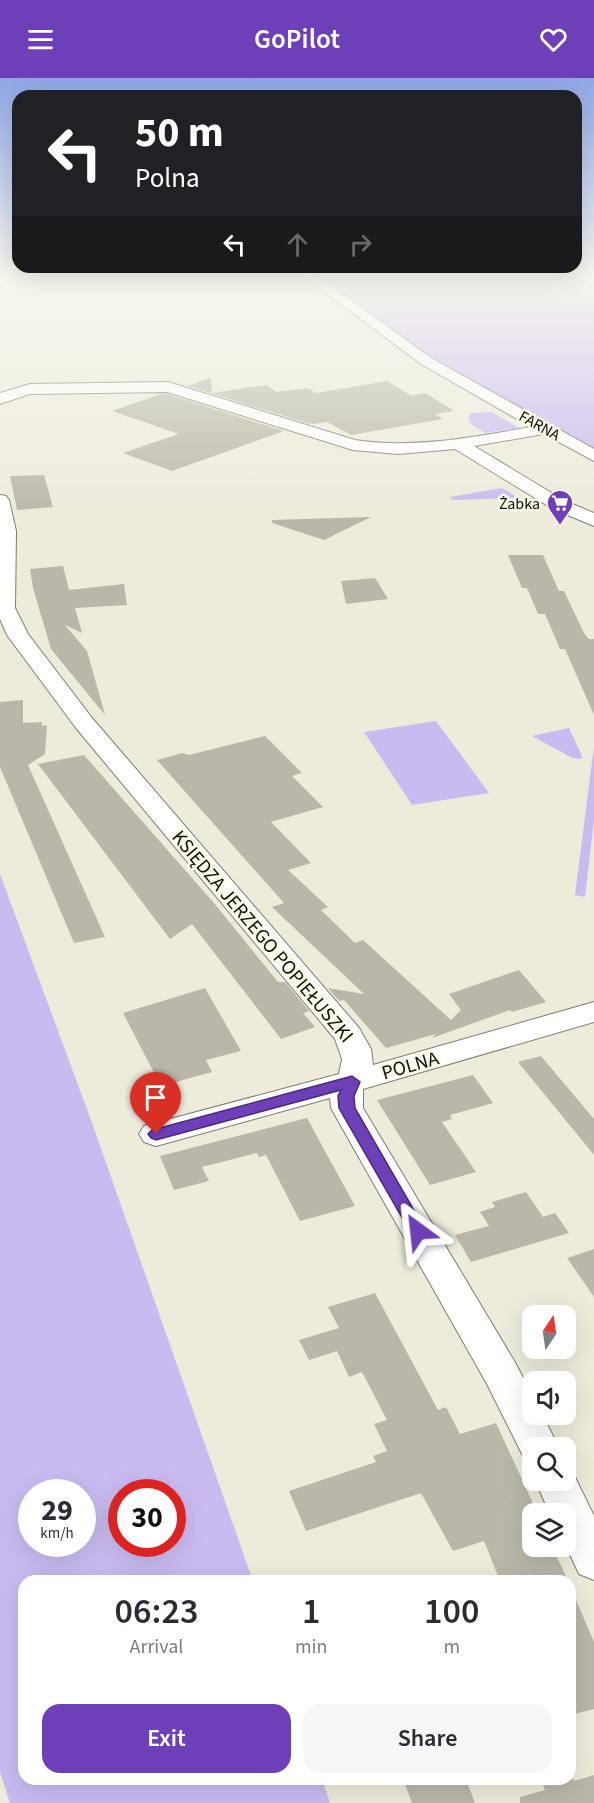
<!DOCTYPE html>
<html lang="en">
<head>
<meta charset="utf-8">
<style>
	:root { --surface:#fff; --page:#f7f7f7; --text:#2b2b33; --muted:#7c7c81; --accent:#6e40b8 }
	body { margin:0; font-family:"Source Sans 3",sans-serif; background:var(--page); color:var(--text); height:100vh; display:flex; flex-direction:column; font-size:22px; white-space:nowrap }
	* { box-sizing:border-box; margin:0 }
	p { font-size:20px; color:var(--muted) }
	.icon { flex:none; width:33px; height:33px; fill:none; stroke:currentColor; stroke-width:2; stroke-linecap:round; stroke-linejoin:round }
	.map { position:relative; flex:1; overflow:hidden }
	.sheet { position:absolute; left:18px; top:1497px; width:558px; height:210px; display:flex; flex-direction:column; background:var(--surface); border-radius:18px; box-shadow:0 6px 24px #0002 }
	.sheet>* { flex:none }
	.top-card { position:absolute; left:12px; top:12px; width:570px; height:183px; border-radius:18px; box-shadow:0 6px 24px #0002; background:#202124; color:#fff; overflow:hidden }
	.needle { width:39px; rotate:13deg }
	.tools { position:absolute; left:522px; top:1227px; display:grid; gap:12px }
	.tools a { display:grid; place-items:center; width:54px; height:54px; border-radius:12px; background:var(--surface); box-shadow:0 6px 24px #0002; font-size:30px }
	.speed { position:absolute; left:18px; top:1401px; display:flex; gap:12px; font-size:30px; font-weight:700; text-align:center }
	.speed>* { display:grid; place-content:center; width:78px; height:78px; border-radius:50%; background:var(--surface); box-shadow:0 6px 24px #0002; line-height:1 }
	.speed small { font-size:15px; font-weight:400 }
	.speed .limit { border:9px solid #d22; background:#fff; color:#111 }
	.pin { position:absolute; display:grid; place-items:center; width:51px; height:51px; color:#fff; margin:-62px -26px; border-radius:50% 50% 50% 0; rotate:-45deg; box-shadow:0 0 6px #0007 }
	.pin .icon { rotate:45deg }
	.me { position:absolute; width:66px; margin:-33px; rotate:330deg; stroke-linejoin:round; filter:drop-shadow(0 0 4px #0008) }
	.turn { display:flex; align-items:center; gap:21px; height:126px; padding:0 24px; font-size:27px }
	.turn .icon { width:78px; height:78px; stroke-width:2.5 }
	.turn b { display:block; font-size:42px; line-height:51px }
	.lanes { display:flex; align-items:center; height:57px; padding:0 24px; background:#0003; justify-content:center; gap:30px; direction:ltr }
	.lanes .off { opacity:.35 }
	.eta { display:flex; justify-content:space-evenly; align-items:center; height:102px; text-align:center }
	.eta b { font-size:36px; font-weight:600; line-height:42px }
	.primary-button { display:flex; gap:12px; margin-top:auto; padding:12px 24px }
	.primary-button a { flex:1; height:69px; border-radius:18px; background:var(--accent); color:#fff; font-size:24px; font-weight:600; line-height:69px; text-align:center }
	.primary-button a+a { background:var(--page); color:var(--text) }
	header { display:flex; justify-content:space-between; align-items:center; height:78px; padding:0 24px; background:var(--accent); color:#fff; font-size:27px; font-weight:600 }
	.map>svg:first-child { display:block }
</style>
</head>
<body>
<header><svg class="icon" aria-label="menu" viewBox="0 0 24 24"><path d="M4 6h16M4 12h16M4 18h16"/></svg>GoPilot<svg class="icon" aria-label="heart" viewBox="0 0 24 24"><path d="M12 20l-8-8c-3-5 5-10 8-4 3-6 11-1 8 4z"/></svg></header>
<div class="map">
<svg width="594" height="1725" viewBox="0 0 594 1725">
	<rect width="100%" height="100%" fill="#edecdb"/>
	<path fill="#c9bbf0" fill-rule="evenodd" d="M315 197H594V370L422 275Z
		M492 334 519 350 485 355 470 345 468 340 471 335Z
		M502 410 527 425 520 424 517 420 452 422 450 419Z
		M436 643 489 715 412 727 364 654Z
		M569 650 582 678 581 681 572 680 532 658Z
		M594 668V742L585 819 575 817Z
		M0 796 91 1042 253 1503H24V1701H322L330 1725H10L0 1694ZM32 1414H82V1466H32ZM122 1414H172V1466H122Z"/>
	<path fill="#b9b8a8" d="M211 300 212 315 267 307 276 314 308 310 316 315 387 303 412 318 425 315 454 333 435 336 443 341 351 357 327 344 313 346 307 345 188 308Z
		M161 316H167L284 353 172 393 123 375 179 356 112 333Z
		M44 397 53 429 17 432 10 398Z
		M371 439 324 462 272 445V442Z
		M508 477H543L559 513H564L584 555 589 561H594V637L565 571H560L545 536H538L527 510H522Z
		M63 488 69 512 124 506 127 527 75 530 82 555 65 547 87 573 105 637 51 571 33 510 30 491Z
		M375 500 388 521 346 526 341 503Z
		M23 622V645L42 644V648L47 647 45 676 28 687 105 859 74 865 0 689V624Z
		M265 658 302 695 292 698 323 729 271 744 311 785 288 792 328 829 321 832 355 865 363 862 451 942 461 932 449 916 519 892 546 924 512 934 510 932 432 960 436 956 386 970 344 922 339 923 328 910 364 916 272 829 284 825 157 682 182 675 189 677Z
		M84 677 214 825 278 904H285L309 933 303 935 315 949 281 961 192 846 170 861 38 686Z
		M205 910 241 973 206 982 212 994 161 1008 123 935Z
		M541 978 594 1041V1077L518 984Z
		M473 997 493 1025 450 1037 452 1041 442 1044 476 1094 430 1107 377 1022Z
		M307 1040 355 1128 300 1143 266 1077 259 1079 257 1075 202 1089 209 1103 174 1112 160 1078Z
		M526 1114 543 1139 555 1135 569 1155 471 1184 455 1157 489 1148 480 1134 495 1129 492 1124Z
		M594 1171V1219L567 1180Z
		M375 1215 438 1332 446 1329 460 1356 496 1345 538 1436H532V1468H552L568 1503H500L484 1463 453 1473 421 1415 306 1453 289 1413 376 1384 373 1378 387 1373 374 1346 387 1342 362 1294 349 1299 337 1273 309 1282 299 1262 339 1250 328 1229Z
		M570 1508 594 1564V1631L570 1637Z
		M594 1697V1725H520V1719L545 1712 541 1701H573L574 1703Z
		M403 1701H466L475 1725H412Z"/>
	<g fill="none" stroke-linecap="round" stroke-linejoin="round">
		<g stroke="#7d7c6d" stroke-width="2">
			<path id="minor" d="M302 197H316L431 280 594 371V383L544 356 474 368 565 423 594 435V448L553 431 455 371 398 376 353 372 167 314 30 316 0 326V315L30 306 168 304 355 362C414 371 473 359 531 349L421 286Z
				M0 417 6 418 9 422 16 453 15 530 28 556 92 640 359 950 371 971 373 987 594 924V944L363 1011V1030L516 1286 532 1318V1336H542L559 1370H532V1385L525 1382 487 1306 331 1030 330 1020 156 1068 144 1064 139 1056 144 1048 339 996 342 981 335 961 76 650 7 557 0 541Z
				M566 1388 570 1389 594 1438V1502L579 1496 566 1468V1436H550L535 1402H566Z"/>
		</g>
		<use href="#minor" fill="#fff" fill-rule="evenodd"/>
	</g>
	<linearGradient id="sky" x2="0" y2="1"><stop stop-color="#8fa7e5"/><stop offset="0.45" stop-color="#f7f6ef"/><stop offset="1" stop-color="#f7f6ef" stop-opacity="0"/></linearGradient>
	<rect width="594" height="438" fill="url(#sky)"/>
	<path fill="#6e40b8" stroke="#482a78" stroke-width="1.5" d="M352 998 360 1004 354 1018 355 1030 426 1153 424 1157 418 1159 412 1157 339 1030 338 1018 341 1012 156 1062 151 1060 148 1056 151 1053 156 1051Z"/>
	<defs>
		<g id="supermarket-pin" transform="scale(1.35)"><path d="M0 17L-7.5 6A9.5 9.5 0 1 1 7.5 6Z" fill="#6e40b8" stroke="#fafae8"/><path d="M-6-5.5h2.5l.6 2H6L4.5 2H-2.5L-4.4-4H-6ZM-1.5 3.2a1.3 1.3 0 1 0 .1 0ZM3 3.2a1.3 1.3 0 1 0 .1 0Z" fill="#fff"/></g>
	</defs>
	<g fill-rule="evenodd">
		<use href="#supermarket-pin" x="560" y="425"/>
	</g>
	<g text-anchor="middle" stroke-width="5" stroke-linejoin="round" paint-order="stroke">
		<g font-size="16" fill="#10100a" stroke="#fafae8">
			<text transform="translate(540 347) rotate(29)" y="6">FARNA</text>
		</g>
		<g font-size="16" fill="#10100a" stroke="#fafae8" text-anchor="end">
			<text x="540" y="431">Żabka</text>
		</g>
		<g font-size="20" fill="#10100a" stroke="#fafae8">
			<text transform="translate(263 858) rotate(50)" y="7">KSIĘDZA JERZEGO POPIEŁUSZKI</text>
			<text transform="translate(410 987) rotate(-16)" y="7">POLNA</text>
		</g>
	</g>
</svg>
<div class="tools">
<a><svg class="needle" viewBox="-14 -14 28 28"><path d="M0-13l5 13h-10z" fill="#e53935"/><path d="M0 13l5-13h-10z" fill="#7c7c81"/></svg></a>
<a><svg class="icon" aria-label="sound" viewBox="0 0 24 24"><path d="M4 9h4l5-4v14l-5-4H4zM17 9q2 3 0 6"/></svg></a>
<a><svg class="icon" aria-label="search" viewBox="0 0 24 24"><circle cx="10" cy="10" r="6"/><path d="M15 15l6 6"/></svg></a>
<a><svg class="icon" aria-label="layers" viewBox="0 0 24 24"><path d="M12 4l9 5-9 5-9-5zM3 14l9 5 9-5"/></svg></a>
</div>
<div class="speed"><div>29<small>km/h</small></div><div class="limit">30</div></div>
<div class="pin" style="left:156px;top:1056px;background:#d93025"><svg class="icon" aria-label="arrive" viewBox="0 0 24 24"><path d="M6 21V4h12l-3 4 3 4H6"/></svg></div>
<svg class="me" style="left:418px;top:1153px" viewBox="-20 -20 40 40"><path d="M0-17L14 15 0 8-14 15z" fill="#6e40b8" stroke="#fff" stroke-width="4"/></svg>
<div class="top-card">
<div class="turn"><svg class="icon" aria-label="left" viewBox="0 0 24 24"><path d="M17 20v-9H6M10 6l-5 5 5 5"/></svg><div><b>50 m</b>Polna</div></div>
<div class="lanes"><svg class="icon" aria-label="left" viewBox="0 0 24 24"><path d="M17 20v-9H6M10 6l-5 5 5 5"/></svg><svg class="icon off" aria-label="ahead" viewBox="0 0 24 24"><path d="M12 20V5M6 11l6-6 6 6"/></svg><svg class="icon off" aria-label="right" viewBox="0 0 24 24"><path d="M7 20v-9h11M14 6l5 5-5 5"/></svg></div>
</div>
<section class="sheet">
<div class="eta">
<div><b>06:23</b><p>Arrival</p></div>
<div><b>1</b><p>min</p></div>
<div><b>100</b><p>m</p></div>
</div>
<div class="primary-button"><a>Exit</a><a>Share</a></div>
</section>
</div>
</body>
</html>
